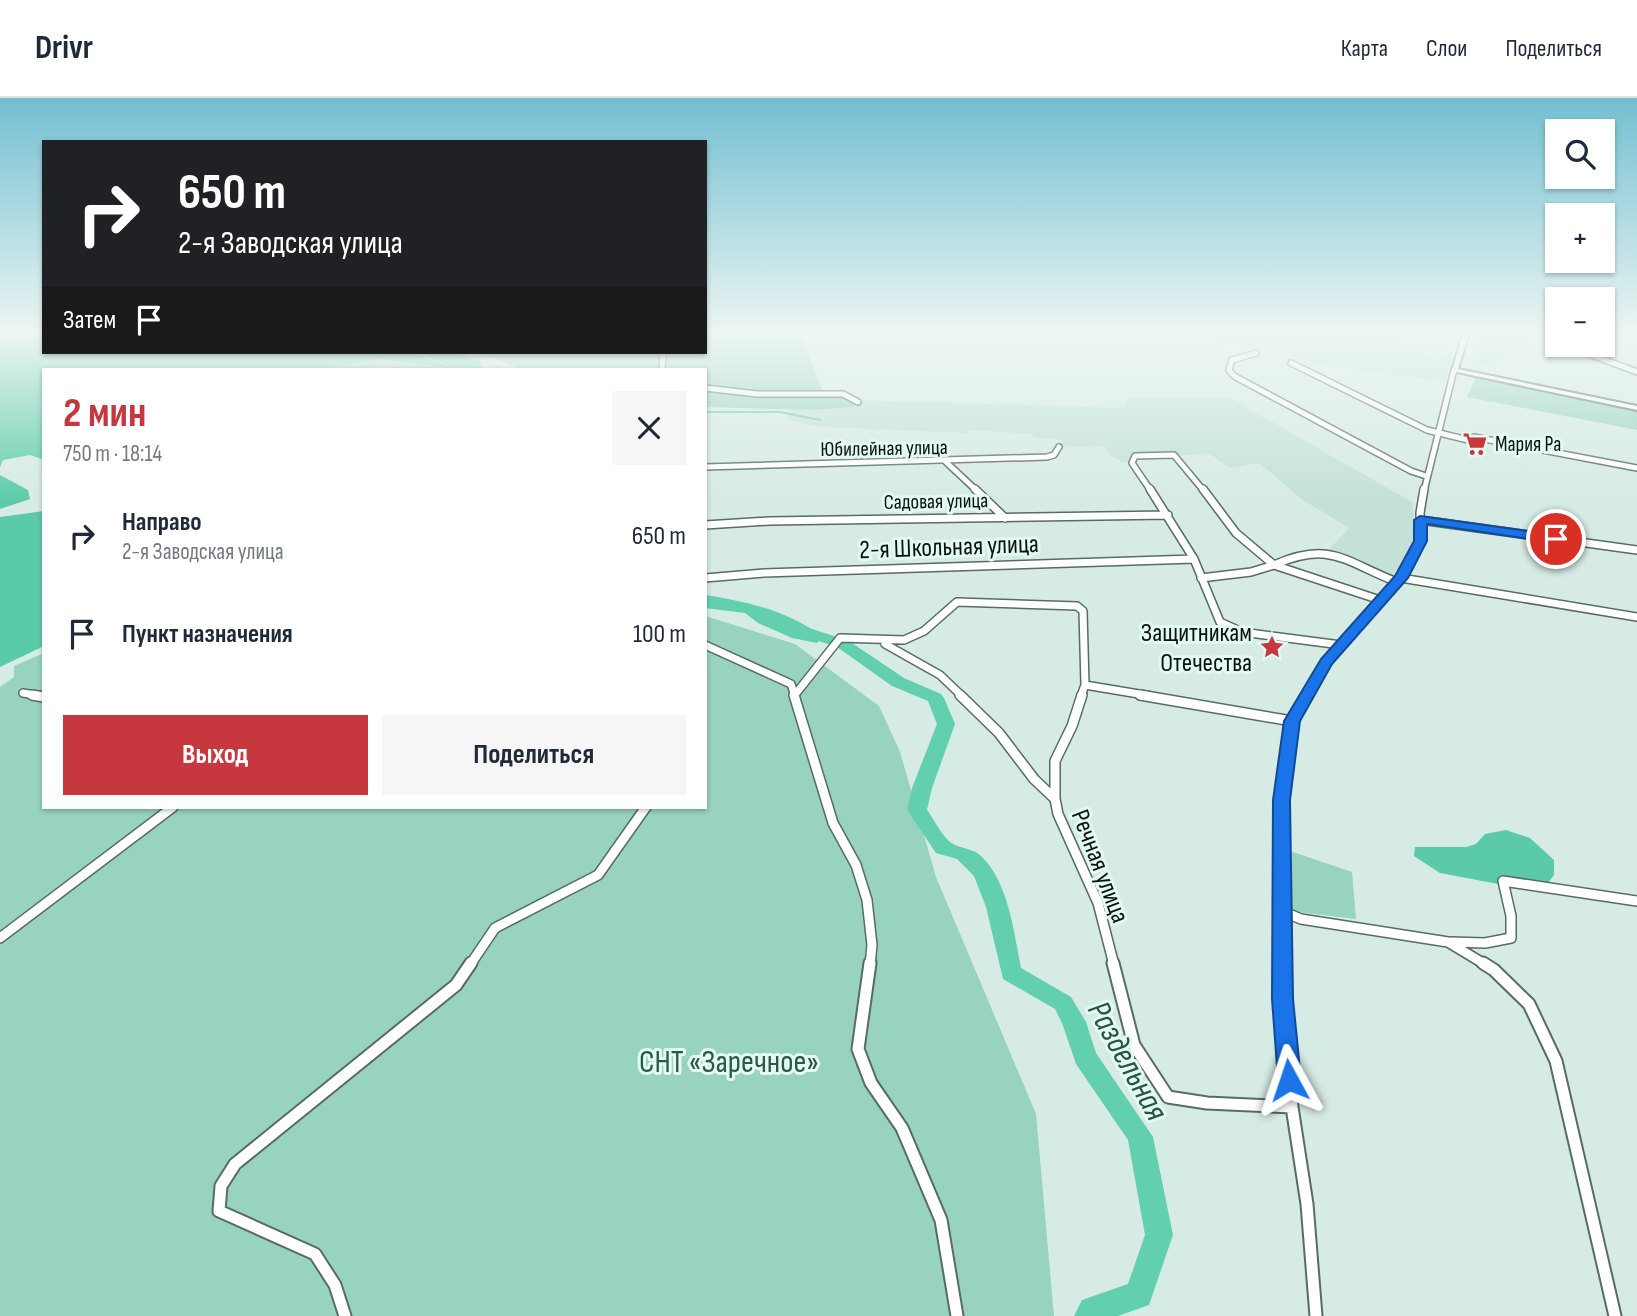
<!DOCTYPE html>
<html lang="ru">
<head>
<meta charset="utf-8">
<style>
	:root { --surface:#fff; --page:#f6f6f7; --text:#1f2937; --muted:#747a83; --line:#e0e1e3; --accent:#c7373e }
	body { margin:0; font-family:"Sofia Sans Condensed",sans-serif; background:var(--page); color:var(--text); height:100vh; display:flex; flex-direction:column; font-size:26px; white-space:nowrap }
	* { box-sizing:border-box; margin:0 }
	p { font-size:23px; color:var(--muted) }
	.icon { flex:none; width:38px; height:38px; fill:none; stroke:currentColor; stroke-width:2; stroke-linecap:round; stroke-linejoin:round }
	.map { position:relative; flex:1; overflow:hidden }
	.details { position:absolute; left:42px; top:270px; width:665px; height:441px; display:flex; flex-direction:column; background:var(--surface); border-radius:0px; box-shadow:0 2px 5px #0004 }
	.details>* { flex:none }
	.banner { position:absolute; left:42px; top:42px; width:665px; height:214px; border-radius:0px; box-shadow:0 2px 5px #0004; background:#202124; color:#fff; overflow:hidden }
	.buttons { position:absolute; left:1545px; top:21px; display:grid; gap:14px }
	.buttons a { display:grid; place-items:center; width:70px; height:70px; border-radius:0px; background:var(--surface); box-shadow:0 2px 5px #0004; font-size:35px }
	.pin { position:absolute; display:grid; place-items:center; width:60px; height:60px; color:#fff; margin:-30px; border:4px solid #fff; border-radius:50%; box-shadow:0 2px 7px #0007 }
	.me { position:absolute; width:77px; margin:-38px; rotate:355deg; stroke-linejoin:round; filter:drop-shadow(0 0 5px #0008) }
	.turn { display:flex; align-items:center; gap:24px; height:147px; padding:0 21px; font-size:32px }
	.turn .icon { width:91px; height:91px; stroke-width:2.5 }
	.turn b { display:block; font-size:49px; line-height:60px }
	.then { display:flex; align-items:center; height:66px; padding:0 21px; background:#0003; gap:14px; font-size:26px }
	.round { display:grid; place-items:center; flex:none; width:74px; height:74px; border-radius:0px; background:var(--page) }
	.summary { display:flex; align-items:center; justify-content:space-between; height:119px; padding:0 21px }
	h1 { font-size:42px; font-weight:700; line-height:52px; color:var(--accent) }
	.primary-button { display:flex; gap:14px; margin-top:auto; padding:14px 21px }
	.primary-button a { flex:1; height:80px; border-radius:0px; background:var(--accent); color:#fff; font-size:28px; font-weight:700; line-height:80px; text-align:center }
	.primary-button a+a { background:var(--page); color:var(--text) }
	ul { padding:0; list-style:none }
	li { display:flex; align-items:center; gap:21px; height:98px; padding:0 21px }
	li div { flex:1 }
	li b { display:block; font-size:26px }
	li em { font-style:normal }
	header { display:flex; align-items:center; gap:42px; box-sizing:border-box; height:98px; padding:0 35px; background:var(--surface); border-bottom:2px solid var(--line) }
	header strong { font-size:33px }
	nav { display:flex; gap:38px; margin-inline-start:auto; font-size:24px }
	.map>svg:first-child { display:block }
</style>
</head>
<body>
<header>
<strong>Drivr</strong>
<nav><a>Карта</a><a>Слои</a><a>Поделиться</a></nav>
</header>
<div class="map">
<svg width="1637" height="1218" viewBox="0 0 1637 1218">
	<rect width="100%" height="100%" fill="#d6ebe3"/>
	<path fill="#c3e1d6" d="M1125 235H1403L1399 251 1452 259 1445 284 1266 258V252L1158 236 1134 240Z
		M1479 235H1541L1557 242 1558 247 1574 249 1474 268Z
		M1127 301H1232L1412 404 1416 438 1392 479 1325 456 1349 430 1303 402 1259 365 1230 370 1209 356 1135 359 1132 365 1122 364 1110 357 1104 348 1059 349 1062 342 1034 340 1032 336 969 332 968 335 822 329 787 322 792 311 809 312 851 302 1125 310Z"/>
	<path fill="#97d3be" d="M705 235H801L824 298 850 299 855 309 809 312 705 309V271H521L480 254H705Z
		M379 261 445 270 447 271H321Z
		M1476 279 1637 312V332L1467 299Z
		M705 518 795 546 879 608 900 654 936 779 1036 1016 1054 1218H0V589L14 579V568L44 555V709H705Z
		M1290 753 1352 774 1356 821 1289 813Z"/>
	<path fill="#5bcaa9" d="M0 235H44V254H412L455 271 379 261 321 271H44V362L30 357 3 362 0 369Z
		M0 377 28 392 30 401 0 411Z
		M44 413V548L0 569V419Z
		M1506 732 1530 740 1554 762V777L1541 794 1440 775 1414 758 1415 749H1466L1476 746 1485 736Z"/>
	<path fill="#62d0af" d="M416 254H456L479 263 482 271H455Z
		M705 497C745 503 790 513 822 539L817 545 792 540 758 525 745 515 705 510Z"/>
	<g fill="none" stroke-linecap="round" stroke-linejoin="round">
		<path stroke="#62d0af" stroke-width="2" d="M705 314H780L820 322"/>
		<path fill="#62d0af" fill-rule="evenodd" d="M800 527 849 543 904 580 941 596 944 600 955 626 932 690 927 712C934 721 940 735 949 743 957 751 973 749 982 759 1009 786 1014 835 1021 870L1071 899 1086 924 1096 955 1153 1039 1173 1137 1149 1207 1118 1218H1074L1082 1202 1128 1186 1145 1137 1128 1042 1076 966 1062 925 1055 911 1003 881 986 809 974 778 957 761 936 755 907 712 912 690 937 626 928 603 892 588 837 549 794 535 792 532 794 529Z"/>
		<g stroke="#586b64" stroke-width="8">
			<path id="street-far3" d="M1534 235 1558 244
				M1565 247 1637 274
				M1256 255 1232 262 1229 272 1234 278 1411 373 1426 378
				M1291 265 1427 332 1468 342 1474 339 1637 370
				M662 271 663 254
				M705 290 757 296H843L858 304
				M946 364 977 393
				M705 369 1047 359 1054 357 1059 349
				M1151 393 1132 365 1135 358 1174 357 1204 393
				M1424 393 1454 272"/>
		</g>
		<g stroke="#586b64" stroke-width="10">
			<path id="street-far2" d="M975 391 1005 420
				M1150 391 1194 461 1220 524 1242 534 1341 547
				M1203 391 1236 435 1274 467C1331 442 1345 464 1397 484
				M1420 422 1637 452
				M705 427 769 423 1168 417
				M705 480 764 475 1194 461
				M1201 480 1251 474 1274 467 1380 502
				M1401 480 1637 519
				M885 546 940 577 962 598
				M705 547 791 586 795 598
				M23 595 41 598
				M794 598 840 540 904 542 924 533 957 504 1077 508 1083 513 1085 587
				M1081 598 1085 587 1151 598
				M1306 598 1326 564 1401 480 1421 444 1420 415 1424 391"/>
		</g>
		<g stroke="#586b64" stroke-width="12">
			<path id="street-far1" d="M32 597 44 599
				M794 597 833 725 856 767 867 802 872 847 870 867
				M960 597 999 635 1034 681 1055 701
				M1082 597 1072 628 1055 663V701L1058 716 1098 805 1114 867
				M1140 597 1292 623
				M1284 814 1301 821 1448 844 1486 867
				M0 840 173 709
				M1451 844 1485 845 1511 840V818L1503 783 1637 803
				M470 867 495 830 598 777 646 709
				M1283 867 1282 702 1290 631 1307 597"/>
		</g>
		<g stroke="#586b64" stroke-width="15">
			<path id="street" d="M870 865 858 951 871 985 902 1030 941 1122 957 1218
				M1113 865 1134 947 1168 999 1207 1005 1292 1009
				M1283 865 1292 1009 1307 1106 1316 1218
				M1483 865 1494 872 1529 906 1556 963 1615 1218
				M345 1218 335 1187 315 1156 219 1113 221 1088 235 1066 456 887 471 865"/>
		</g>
		<g stroke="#586b64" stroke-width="4">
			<path id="secondary" d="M1463 235H1469L1458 271 1637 308V312L1452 273Z"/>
		</g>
		<use href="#street-far3" stroke="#fff" stroke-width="5"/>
		<use href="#street-far2" stroke="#fff" stroke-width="7"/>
		<use href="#street-far1" stroke="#fff" stroke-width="9"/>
		<use href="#street" stroke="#fff" stroke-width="11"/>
		<use href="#secondary" fill="#fff" fill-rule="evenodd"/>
	</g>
	<linearGradient id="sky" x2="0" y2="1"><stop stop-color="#72bfd1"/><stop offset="0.58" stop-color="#edf6f2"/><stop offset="1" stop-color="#edf6f2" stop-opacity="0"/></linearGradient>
	<rect width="1637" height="406" fill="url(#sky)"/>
	<path fill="#1a73e8" stroke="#114b97" stroke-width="2" d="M1420 418 1556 437 1562 441 1556 445 1427 426V443L1408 480 1332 566 1300 623 1290 702 1293 901 1301 982 1297 988 1289 991 1281 988 1278 982 1272 901 1273 702 1284 623 1321 561 1395 478 1414 443V422Z"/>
	<defs>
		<g id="supermarket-bare" transform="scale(1.89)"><path d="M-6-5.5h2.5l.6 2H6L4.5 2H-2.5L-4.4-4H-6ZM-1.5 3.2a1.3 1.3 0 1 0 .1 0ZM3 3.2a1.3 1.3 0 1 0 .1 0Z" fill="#c7373e" stroke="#e3f9f1" stroke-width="2.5" paint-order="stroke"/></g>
		<g id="sight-bare" transform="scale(1.89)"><path d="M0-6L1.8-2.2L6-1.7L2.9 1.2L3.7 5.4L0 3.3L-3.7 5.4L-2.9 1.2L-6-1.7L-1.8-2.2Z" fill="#c7373e" stroke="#e3f9f1" stroke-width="2.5" paint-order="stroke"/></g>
	</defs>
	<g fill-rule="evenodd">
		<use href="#supermarket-bare" x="1475" y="346"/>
		<use href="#sight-bare" x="1272" y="549"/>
	</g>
	<g text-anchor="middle" stroke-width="6" stroke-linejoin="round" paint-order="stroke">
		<g font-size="21" fill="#0c1311" stroke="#e3f9f1" text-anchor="start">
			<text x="1495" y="353">Мария Ра</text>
		</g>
		<g font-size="21" fill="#0c1311" stroke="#e3f9f1">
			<text transform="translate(884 350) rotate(-1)" y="7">Юбилейная улица</text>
			<text transform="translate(936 403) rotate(-1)" y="7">Садовая улица</text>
		</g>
		<g font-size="26" fill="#0c1311" stroke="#e3f9f1">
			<text transform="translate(949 448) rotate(-2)" y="9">2-я Школьная улица</text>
			<text transform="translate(1101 768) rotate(69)" y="9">Речная улица</text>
		</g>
		<g font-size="26" fill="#0c1311" stroke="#e3f9f1" text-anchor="end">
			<text x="1252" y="543">Защитникам<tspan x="1252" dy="30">Отечества</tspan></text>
		</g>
		<g font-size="32" fill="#2a594a" stroke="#e3f9f1">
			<text x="729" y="974">СНТ «Заречное»</text>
		</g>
		<g font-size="33" font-style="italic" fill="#265546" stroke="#e3f9f1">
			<text transform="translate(1129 962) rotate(61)" y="12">Раздельная</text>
		</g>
	</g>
</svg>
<div class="buttons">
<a><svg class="icon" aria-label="search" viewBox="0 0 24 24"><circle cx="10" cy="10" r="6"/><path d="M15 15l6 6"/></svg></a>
<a>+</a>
<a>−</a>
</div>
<div class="pin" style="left:1556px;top:441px;background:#d93025"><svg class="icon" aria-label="arrive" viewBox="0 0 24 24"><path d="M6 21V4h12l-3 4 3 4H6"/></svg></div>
<svg class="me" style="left:1289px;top:982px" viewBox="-20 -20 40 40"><path d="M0-17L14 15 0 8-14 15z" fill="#1a73e8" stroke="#fff" stroke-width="4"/></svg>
<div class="banner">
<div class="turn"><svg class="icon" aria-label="right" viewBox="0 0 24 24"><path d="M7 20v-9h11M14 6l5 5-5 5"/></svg><div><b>650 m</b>2-я Заводская улица</div></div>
<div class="then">Затем<svg class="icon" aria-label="arrive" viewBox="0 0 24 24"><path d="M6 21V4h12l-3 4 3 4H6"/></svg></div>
</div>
<section class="details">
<div class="summary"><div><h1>2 мин</h1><p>750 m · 18:14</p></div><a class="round"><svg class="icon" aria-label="close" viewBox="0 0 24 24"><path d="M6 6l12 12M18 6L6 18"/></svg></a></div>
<ul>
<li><svg class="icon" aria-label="right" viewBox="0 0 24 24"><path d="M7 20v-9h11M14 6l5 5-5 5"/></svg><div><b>Направо</b><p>2-я Заводская улица</p></div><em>650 m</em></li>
<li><svg class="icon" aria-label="arrive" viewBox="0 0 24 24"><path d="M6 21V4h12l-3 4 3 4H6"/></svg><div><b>Пункт назначения</b></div><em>100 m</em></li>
</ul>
<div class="primary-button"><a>Выход</a><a>Поделиться</a></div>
</section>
</div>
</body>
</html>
